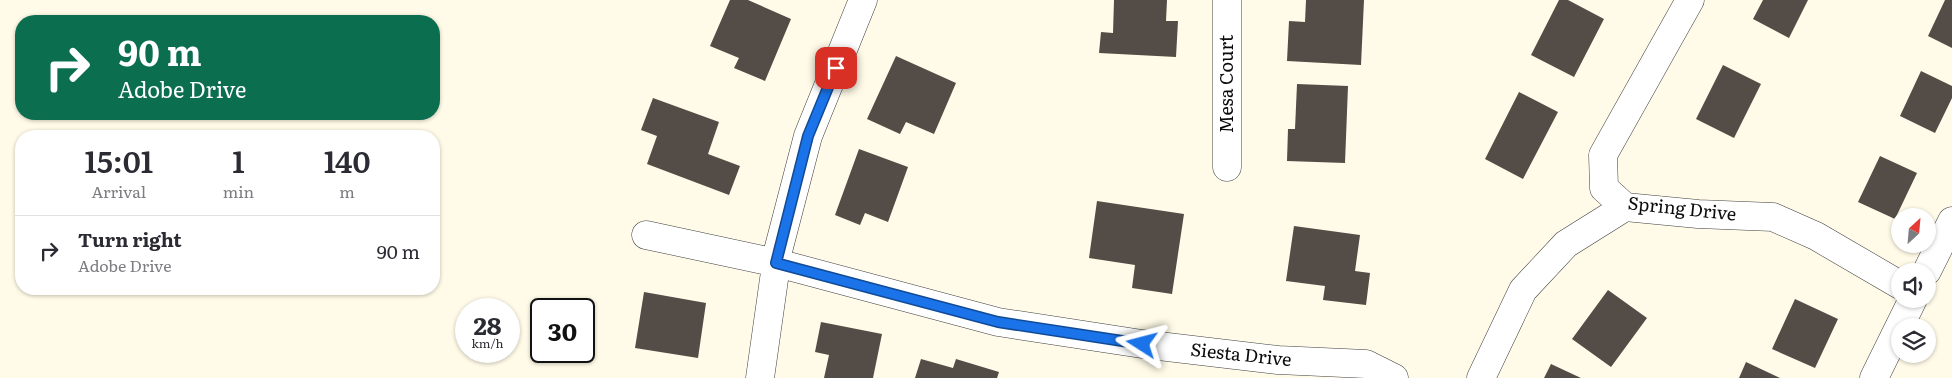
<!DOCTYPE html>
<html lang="en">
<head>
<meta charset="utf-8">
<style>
	:root { --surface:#fff; --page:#f2f2f3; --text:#2b2b33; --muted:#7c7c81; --line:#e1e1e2 }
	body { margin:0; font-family:Literata,serif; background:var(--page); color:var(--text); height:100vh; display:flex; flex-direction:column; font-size:19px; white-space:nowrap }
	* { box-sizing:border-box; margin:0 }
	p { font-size:16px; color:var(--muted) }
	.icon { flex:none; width:28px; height:28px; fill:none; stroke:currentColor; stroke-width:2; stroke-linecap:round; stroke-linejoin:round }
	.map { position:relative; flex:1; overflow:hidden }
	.sheet { position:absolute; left:15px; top:130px; width:425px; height:165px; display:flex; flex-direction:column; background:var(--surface); border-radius:20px; box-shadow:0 1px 4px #0004 }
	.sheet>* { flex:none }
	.hud { position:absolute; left:15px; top:15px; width:425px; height:105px; border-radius:20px; box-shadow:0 1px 4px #0004; background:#0b6e4f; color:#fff; overflow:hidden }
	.needle { width:32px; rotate:26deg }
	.buttons { position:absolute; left:1891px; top:208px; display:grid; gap:10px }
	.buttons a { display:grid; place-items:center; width:45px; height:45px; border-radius:50%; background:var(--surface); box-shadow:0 1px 4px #0004; font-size:25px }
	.speed { position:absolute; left:455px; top:298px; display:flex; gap:10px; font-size:25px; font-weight:700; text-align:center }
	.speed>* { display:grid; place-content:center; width:65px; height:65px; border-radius:50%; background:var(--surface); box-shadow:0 1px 4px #0004; line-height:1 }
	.speed small { font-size:12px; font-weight:400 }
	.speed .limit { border:2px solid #111; border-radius:8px; background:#fff; color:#111 }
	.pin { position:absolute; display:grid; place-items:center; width:42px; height:42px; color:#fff; margin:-21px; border-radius:10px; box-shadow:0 2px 8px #0006 }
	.me { position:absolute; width:55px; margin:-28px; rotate:279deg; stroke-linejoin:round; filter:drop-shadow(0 0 4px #0008) }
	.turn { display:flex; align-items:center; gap:18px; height:105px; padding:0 20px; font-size:22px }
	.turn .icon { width:65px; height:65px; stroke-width:2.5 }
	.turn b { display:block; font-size:35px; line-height:42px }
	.eta { display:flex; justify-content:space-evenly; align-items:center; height:85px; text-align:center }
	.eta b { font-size:30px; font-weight:600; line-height:35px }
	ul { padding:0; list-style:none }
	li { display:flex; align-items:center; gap:15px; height:70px; padding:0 20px; border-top:1px solid var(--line) }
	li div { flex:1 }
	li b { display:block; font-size:19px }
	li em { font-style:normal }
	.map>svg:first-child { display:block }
</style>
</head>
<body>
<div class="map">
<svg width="1952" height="378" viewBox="0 0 1952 378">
	<rect width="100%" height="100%" fill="#fffbe8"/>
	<path fill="#544c46" d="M730 0H748L791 19 765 81 734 68 739 58 710 46Z
		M1114 0H1167L1166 21H1178L1176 57 1099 53 1101 32 1113 33Z
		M1306 0H1364L1361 65 1287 61 1289 21 1305 22Z
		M1559 0H1568L1604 19 1574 77 1531 55Z
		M1763 0H1808L1789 38 1753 19Z
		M1945 0H1952V48L1928 36Z
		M896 56 956 83 934 134 906 122 900 134 867 119Z
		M1723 65 1761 84 1734 138 1696 119Z
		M1921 71 1952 86V98L1935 133 1900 116Z
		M1297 84 1348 86 1345 163 1287 161 1288 129H1295Z
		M1519 92 1558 112 1523 179 1485 159Z
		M653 98 719 122 708 154 740 166 729 195 647 164 657 136 641 130Z
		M859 149 908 167 888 222 865 213 860 225 835 215Z
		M1880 156 1917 173 1895 219 1858 202Z
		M1097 201 1184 214 1172 294 1132 288 1135 265 1089 258Z
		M1294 226 1360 235 1355 271 1370 273 1366 305 1323 300 1325 286 1286 281Z
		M1608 290 1647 318 1611 367 1572 339Z
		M644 292 706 303 698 358 635 348Z
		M1795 299 1838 319 1815 368 1772 349Z
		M821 322 882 334 873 378H824L829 355 815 352Z
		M921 359 953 368 956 359 999 372 997 378H915Z
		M1746 362 1780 378H1739Z
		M1551 364 1581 378H1544Z"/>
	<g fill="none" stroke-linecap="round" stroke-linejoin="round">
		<g stroke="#3e3e3e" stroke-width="29">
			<path id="minor" d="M1227 0V167
				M1690 0 1603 155 1604 188 1625 207 1698 214 1773 217 1816 236 1900 285
				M646 235 777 263 998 322 1142 344 1278 360 1366 364 1394 378
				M1927 271 1952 221
				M760 378 778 251 808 136 863 0
				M1481 378 1523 290 1566 244 1625 207
				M1874 378 1913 299"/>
		</g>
		<use href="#minor" stroke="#fff" stroke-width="28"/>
	</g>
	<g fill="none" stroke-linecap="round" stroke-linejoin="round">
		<g stroke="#114b97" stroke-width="12">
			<path id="route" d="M836 68 808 136 776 263 998 322 1142 344"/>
		</g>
		<use href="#route" stroke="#1a73e8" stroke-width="9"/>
	</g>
	<g text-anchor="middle" stroke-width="5" stroke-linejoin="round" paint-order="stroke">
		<g font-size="18" fill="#0b0b0b" stroke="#fff">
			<text transform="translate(1227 84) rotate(-90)" y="6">Mesa Court</text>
			<text transform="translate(1682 209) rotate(6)" y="6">Spring Drive</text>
			<text transform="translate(1241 355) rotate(6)" y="6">Siesta Drive</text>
		</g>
	</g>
</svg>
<div class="buttons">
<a><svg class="needle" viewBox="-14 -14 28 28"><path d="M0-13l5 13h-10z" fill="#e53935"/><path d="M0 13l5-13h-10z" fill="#7c7c81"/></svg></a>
<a><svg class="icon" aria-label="sound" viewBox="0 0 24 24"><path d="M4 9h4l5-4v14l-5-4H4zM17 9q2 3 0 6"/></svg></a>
<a><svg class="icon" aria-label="layers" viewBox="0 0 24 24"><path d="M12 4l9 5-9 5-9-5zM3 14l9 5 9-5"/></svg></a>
</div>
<div class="speed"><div>28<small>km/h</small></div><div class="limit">30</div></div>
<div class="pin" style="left:836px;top:68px;background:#d93025"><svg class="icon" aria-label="arrive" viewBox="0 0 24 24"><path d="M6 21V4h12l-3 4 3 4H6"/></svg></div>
<svg class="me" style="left:1142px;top:344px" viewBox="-20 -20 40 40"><path d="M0-17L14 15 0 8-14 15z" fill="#1a73e8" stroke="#fff" stroke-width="4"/></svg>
<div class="hud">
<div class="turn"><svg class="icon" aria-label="right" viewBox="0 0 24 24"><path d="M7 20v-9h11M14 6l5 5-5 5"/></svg><div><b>90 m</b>Adobe Drive</div></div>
</div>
<section class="sheet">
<div class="eta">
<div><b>15:01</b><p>Arrival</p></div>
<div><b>1</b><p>min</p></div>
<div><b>140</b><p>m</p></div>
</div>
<ul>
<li><svg class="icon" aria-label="right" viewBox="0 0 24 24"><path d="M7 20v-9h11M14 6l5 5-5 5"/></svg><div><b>Turn right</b><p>Adobe Drive</p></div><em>90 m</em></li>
</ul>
</section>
</div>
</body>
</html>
